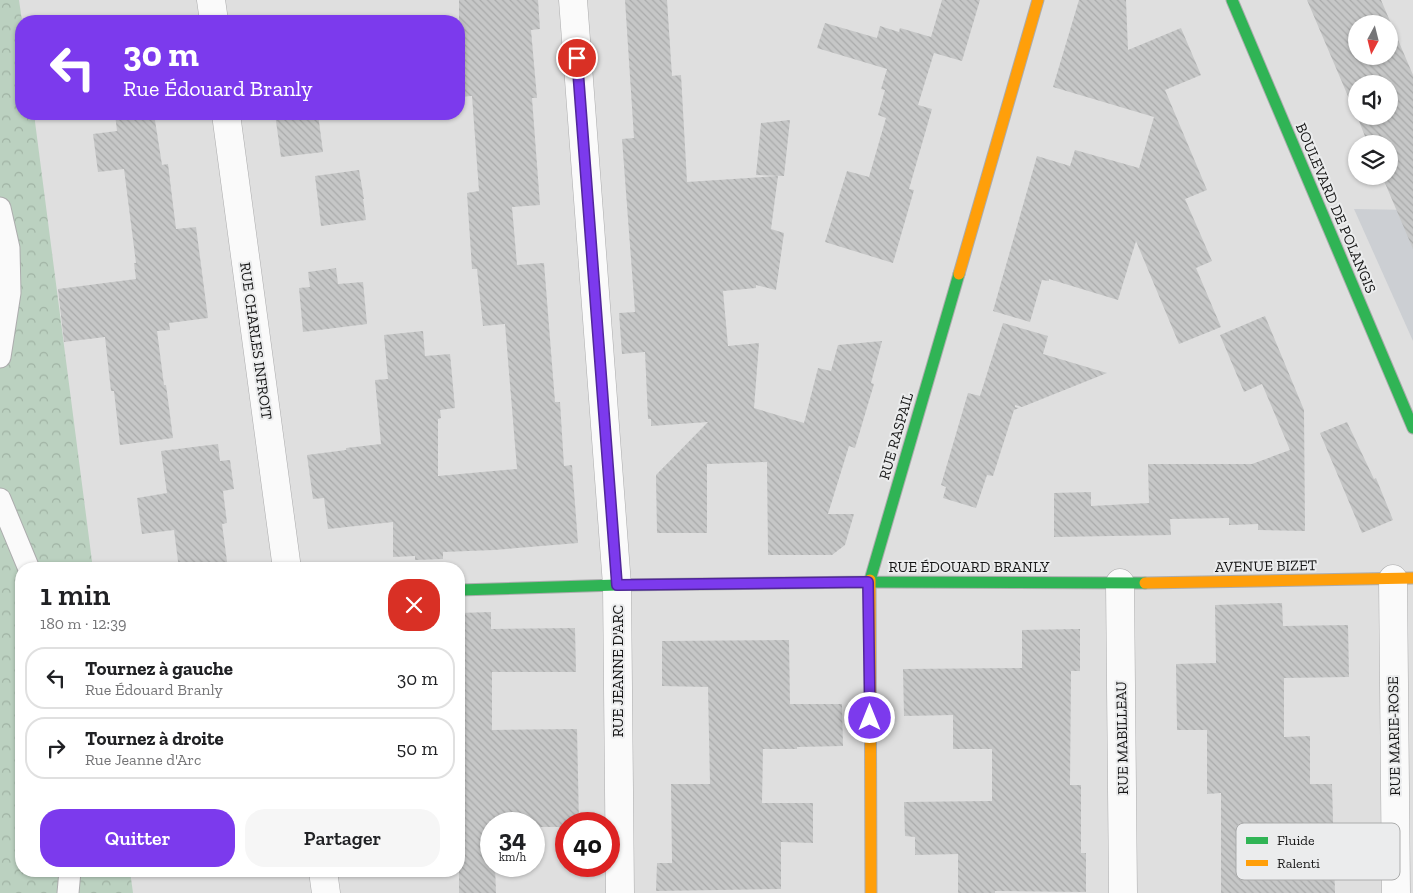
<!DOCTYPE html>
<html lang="fr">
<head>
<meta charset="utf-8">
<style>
	:root { --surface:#fff; --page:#f6f6f6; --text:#202124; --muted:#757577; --line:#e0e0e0; --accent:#7c3aed }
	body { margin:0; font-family:"Zilla Slab",serif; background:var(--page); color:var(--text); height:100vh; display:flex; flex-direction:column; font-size:19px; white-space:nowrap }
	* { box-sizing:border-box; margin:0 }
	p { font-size:16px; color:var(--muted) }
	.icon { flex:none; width:28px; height:28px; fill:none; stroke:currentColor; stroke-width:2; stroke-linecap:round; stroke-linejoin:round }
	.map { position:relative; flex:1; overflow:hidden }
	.sheet { position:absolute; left:15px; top:562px; width:450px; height:315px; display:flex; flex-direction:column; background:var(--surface); border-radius:20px; box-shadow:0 1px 4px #0004 }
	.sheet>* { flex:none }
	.banner { position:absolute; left:15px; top:15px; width:450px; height:105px; border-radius:20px; box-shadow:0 1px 4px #0004; background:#7c3aed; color:#fff; overflow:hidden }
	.needle { width:32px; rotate:187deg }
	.buttons { position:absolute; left:1348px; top:15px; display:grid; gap:10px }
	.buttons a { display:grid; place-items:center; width:50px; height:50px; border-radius:50%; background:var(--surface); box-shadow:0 1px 4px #0004; font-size:25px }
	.speed { position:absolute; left:480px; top:812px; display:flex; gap:10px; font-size:25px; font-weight:700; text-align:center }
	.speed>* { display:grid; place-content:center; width:65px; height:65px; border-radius:50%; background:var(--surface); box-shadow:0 1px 4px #0004; line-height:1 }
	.speed small { font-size:12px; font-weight:400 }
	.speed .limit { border:8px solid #d22; background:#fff; color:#111 }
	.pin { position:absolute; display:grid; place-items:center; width:42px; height:42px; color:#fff; margin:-21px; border:2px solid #fff; border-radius:50%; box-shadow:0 1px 5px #0007 }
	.me { position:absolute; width:55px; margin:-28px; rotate:0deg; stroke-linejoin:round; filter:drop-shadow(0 0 4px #0008) }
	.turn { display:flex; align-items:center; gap:18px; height:105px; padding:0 25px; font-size:22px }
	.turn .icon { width:65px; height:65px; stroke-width:2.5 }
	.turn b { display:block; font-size:35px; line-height:42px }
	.round { display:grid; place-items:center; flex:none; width:52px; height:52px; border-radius:20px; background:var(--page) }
	.overview { display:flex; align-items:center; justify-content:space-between; height:85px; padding:0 25px }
	h1 { font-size:30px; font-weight:600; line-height:38px }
	.button { display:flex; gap:10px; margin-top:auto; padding:10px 25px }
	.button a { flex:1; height:58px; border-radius:20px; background:var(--accent); color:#fff; font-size:20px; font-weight:600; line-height:58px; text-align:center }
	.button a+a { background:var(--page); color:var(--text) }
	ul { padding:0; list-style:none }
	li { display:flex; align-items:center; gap:15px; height:62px; margin:0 10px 8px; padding:0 15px; border:2px solid var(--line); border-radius:20px }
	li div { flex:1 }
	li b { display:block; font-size:19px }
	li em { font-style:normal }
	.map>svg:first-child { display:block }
</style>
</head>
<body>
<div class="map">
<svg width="1413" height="893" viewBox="0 0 1413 893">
	<defs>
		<pattern id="park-crowns" width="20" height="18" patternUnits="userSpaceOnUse" patternTransform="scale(1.25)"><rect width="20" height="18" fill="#bbd1c0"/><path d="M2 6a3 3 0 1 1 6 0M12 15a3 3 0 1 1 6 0" fill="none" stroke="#a0b3a4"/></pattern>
		<pattern id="building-back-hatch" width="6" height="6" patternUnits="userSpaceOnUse" patternTransform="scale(1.25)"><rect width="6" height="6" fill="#c6c7c7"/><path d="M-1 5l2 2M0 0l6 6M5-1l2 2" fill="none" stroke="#a9aaaa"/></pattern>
	</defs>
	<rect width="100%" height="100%" fill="#dfdfdf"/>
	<path fill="#cccfd3" d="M1354 209 1413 210V341Z"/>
	<path fill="url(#park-crowns)" d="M0 0H19L22 21 21 114H34L93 569H21V871H130L133 893H0Z"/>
	<path fill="url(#building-back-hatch)" fill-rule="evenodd" d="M459 0H538L540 29 531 30 537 98H532L540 205 512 207 517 265 544 263 555 402H560L564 466 572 465 578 543 494 550 443 552V559L415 560V556L393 557V522L328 529 324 498 313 499 307 455 346 450V448L381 444 375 380 388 379 384 335 423 331 425 356 450 354 455 408 440 410 441 418 438 419V476L517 469 505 324 483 326 477 269H472L467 193 479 191 472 96 459 97Z
		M625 0H667L672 76 681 75 687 182 778 176 771 229 784 233 776 290 756 285V288L723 291 728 346 759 343 754 408 804 423 818 368 831 371 838 345 882 341 871 383 874 384 855 448 849 446 828 514H854L845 545 832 555H768L767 462 707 464V533H657L656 475 708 422 651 426V419H648L645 352 622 354 619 313 635 312 622 139 634 138Z
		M942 0H980L962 61 934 53 918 105 932 109 909 189 914 190 893 263 825 242 847 171 869 177 886 118 878 115 885 90 881 89 887 69 817 48 825 23 877 38 880 26 899 32 900 28 931 37Z
		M1079 0H1126L1128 50 1181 28 1201 75 1165 90 1207 190 1185 199 1212 261 1196 268 1221 327 1179 344 1136 241 1118 300 1049 279V281L1042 280 1030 322 993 311 1037 156 1070 166 1075 150 1139 168 1154 117 1053 87Z
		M1307 0H1381L1413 75V249L1382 176H1389V144H1368L1357 116H1389V84H1356V115ZM1356 24H1389V56H1356Z
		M115 114H154L162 165 168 164 176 229 196 227 208 318 169 323 170 330 157 331 164 385H166L173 438 120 445 114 391H111L105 337 64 342 58 289 136 279 134 263H136L124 169 98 172 93 134 117 131Z
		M275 114H318L323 152 281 157Z
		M790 120 784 176 756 175 761 123Z
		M359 170 364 199H363L366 220 321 226 315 176Z
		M336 268 338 284 363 282 367 324 303 332 299 288 310 287 308 272Z
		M1265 316 1304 410 1305 531 1258 530V524L1229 525V518L1170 519 1171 535 1054 537V493L1091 492V506L1149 503 1148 464H1252L1290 450 1262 384 1244 392 1220 335Z
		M1003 323 1048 336 1043 354 1107 373 1022 407 1015 405V407L1019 408 1014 410 993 476 987 475 976 508 943 498 946 487 941 485 968 393 980 396Z
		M1347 422 1374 479 1376 478 1393 520 1362 533 1320 433Z
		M218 444 220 461 230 460 234 489 223 491 227 523 222 524 228 569H179L174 530 142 534 137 498 167 493 161 451Z
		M1282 603 1283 626 1348 625 1349 677 1284 678V737L1310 736V784H1332L1335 893H1221V793L1207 794V730H1177L1176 664 1216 663 1215 605Z
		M491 612V629L575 628 576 672H492V730L577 729 579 824H566V827H534V824H491V866H495L496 893H459V613Z
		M1080 629V671H1071L1070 785H1081V853H1086V892L995 891V893H958V854L915 855V837L905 836 904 802 992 801V749H953V715L904 716 903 669 1022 668V630Z
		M789 640 790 704H842L843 746 797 747V749H763L762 803H813V843L781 842V889L656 891 657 863H672L671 784H710L708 687 662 686V641Z"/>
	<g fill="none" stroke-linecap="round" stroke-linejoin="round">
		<g stroke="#acacad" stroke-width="23">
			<path id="lane" d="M0 208 9 248 10 293 0 357
				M0 499 29 569
				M68 893 70 871"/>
		</g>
		<g stroke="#acacad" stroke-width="29">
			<path id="street" d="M211 0 214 21
				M573 0 617 585 620 893
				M226 114 287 569
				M1393 579 1396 893
				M1120 583 1123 893
				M323 871 326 893"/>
		</g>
		<g stroke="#acacad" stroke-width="13">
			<path id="fast" d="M1232 0 1413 428
				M870 580 959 274
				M459 590 617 585 869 582 1145 583"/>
		</g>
		<g stroke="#acacad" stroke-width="13">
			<path id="slow" d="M959 274 1038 0
				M870 580 871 893
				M1145 583 1413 578"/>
		</g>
		<use href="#lane" stroke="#fafafa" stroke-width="21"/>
		<use href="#street" stroke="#fafafa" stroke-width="28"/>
		<use href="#fast" stroke="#30b455" stroke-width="11"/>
		<use href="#slow" stroke="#ff9f0a" stroke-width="11"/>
	</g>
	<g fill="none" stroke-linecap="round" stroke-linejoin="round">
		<g stroke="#51269a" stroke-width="12">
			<path id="route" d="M577 58 617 585 868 582 870 718"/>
		</g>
		<use href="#route" stroke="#7c3aed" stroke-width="9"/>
	</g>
	<g text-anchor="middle" stroke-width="4" stroke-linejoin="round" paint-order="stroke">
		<g font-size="15" fill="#151515" stroke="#ebeced">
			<text transform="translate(1336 208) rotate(67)" y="5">BOULEVARD DE POLANGIS</text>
			<text transform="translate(256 341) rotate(82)" y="5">RUE CHARLES INFROIT</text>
			<text transform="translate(896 436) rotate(-74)" y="5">RUE RASPAIL</text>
			<text transform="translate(1266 566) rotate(-1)" y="5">AVENUE BIZET</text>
			<text x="969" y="572">RUE ÉDOUARD BRANLY</text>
			<text transform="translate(618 671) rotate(-90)" y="5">RUE JEANNE D'ARC</text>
			<text transform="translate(1394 736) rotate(-91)" y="5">RUE MARIE-ROSE</text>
			<text transform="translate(1122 738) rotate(-91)" y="5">RUE MABILLEAU</text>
		</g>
	</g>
	<rect x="1236" y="823" width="164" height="57" rx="8" fill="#ebeced" stroke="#abacac" stroke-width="1"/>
	<rect x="1246" y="837" width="22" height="7" fill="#30b455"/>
	<rect x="1246" y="860" width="22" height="6" fill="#ff9f0a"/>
	<g font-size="14" fill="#151515">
		<text x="1277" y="845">Fluide</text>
		<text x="1277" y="868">Ralenti</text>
	</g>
</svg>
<div class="buttons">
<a><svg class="needle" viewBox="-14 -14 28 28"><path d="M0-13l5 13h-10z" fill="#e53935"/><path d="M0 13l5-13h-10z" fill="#757577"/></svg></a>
<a><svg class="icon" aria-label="sound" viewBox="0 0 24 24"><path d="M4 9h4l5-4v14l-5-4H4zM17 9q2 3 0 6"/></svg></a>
<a><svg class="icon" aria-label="layers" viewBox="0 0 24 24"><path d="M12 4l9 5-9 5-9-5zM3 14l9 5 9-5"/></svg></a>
</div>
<div class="speed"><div>34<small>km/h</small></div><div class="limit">40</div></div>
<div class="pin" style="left:577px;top:58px;background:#d93025"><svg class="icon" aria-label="arrive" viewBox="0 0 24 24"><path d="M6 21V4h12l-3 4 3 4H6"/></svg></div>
<svg class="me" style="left:870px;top:718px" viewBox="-20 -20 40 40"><circle r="17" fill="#7c3aed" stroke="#fff" stroke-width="3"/><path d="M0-11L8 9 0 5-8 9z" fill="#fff"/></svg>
<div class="banner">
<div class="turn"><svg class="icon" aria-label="left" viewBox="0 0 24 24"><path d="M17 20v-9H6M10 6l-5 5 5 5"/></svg><div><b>30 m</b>Rue Édouard Branly</div></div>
</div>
<section class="sheet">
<div class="overview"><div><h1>1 min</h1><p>180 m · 12:39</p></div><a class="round" style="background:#d93025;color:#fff"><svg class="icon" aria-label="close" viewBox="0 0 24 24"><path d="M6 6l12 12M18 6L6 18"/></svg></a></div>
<ul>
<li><svg class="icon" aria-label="left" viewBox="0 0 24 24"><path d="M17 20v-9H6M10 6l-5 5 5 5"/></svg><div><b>Tournez à gauche</b><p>Rue Édouard Branly</p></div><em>30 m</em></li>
<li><svg class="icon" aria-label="right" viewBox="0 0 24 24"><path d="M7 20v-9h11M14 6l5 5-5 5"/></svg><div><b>Tournez à droite</b><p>Rue Jeanne d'Arc</p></div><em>50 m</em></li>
</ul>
<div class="button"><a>Quitter</a><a>Partager</a></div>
</section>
</div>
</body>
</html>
